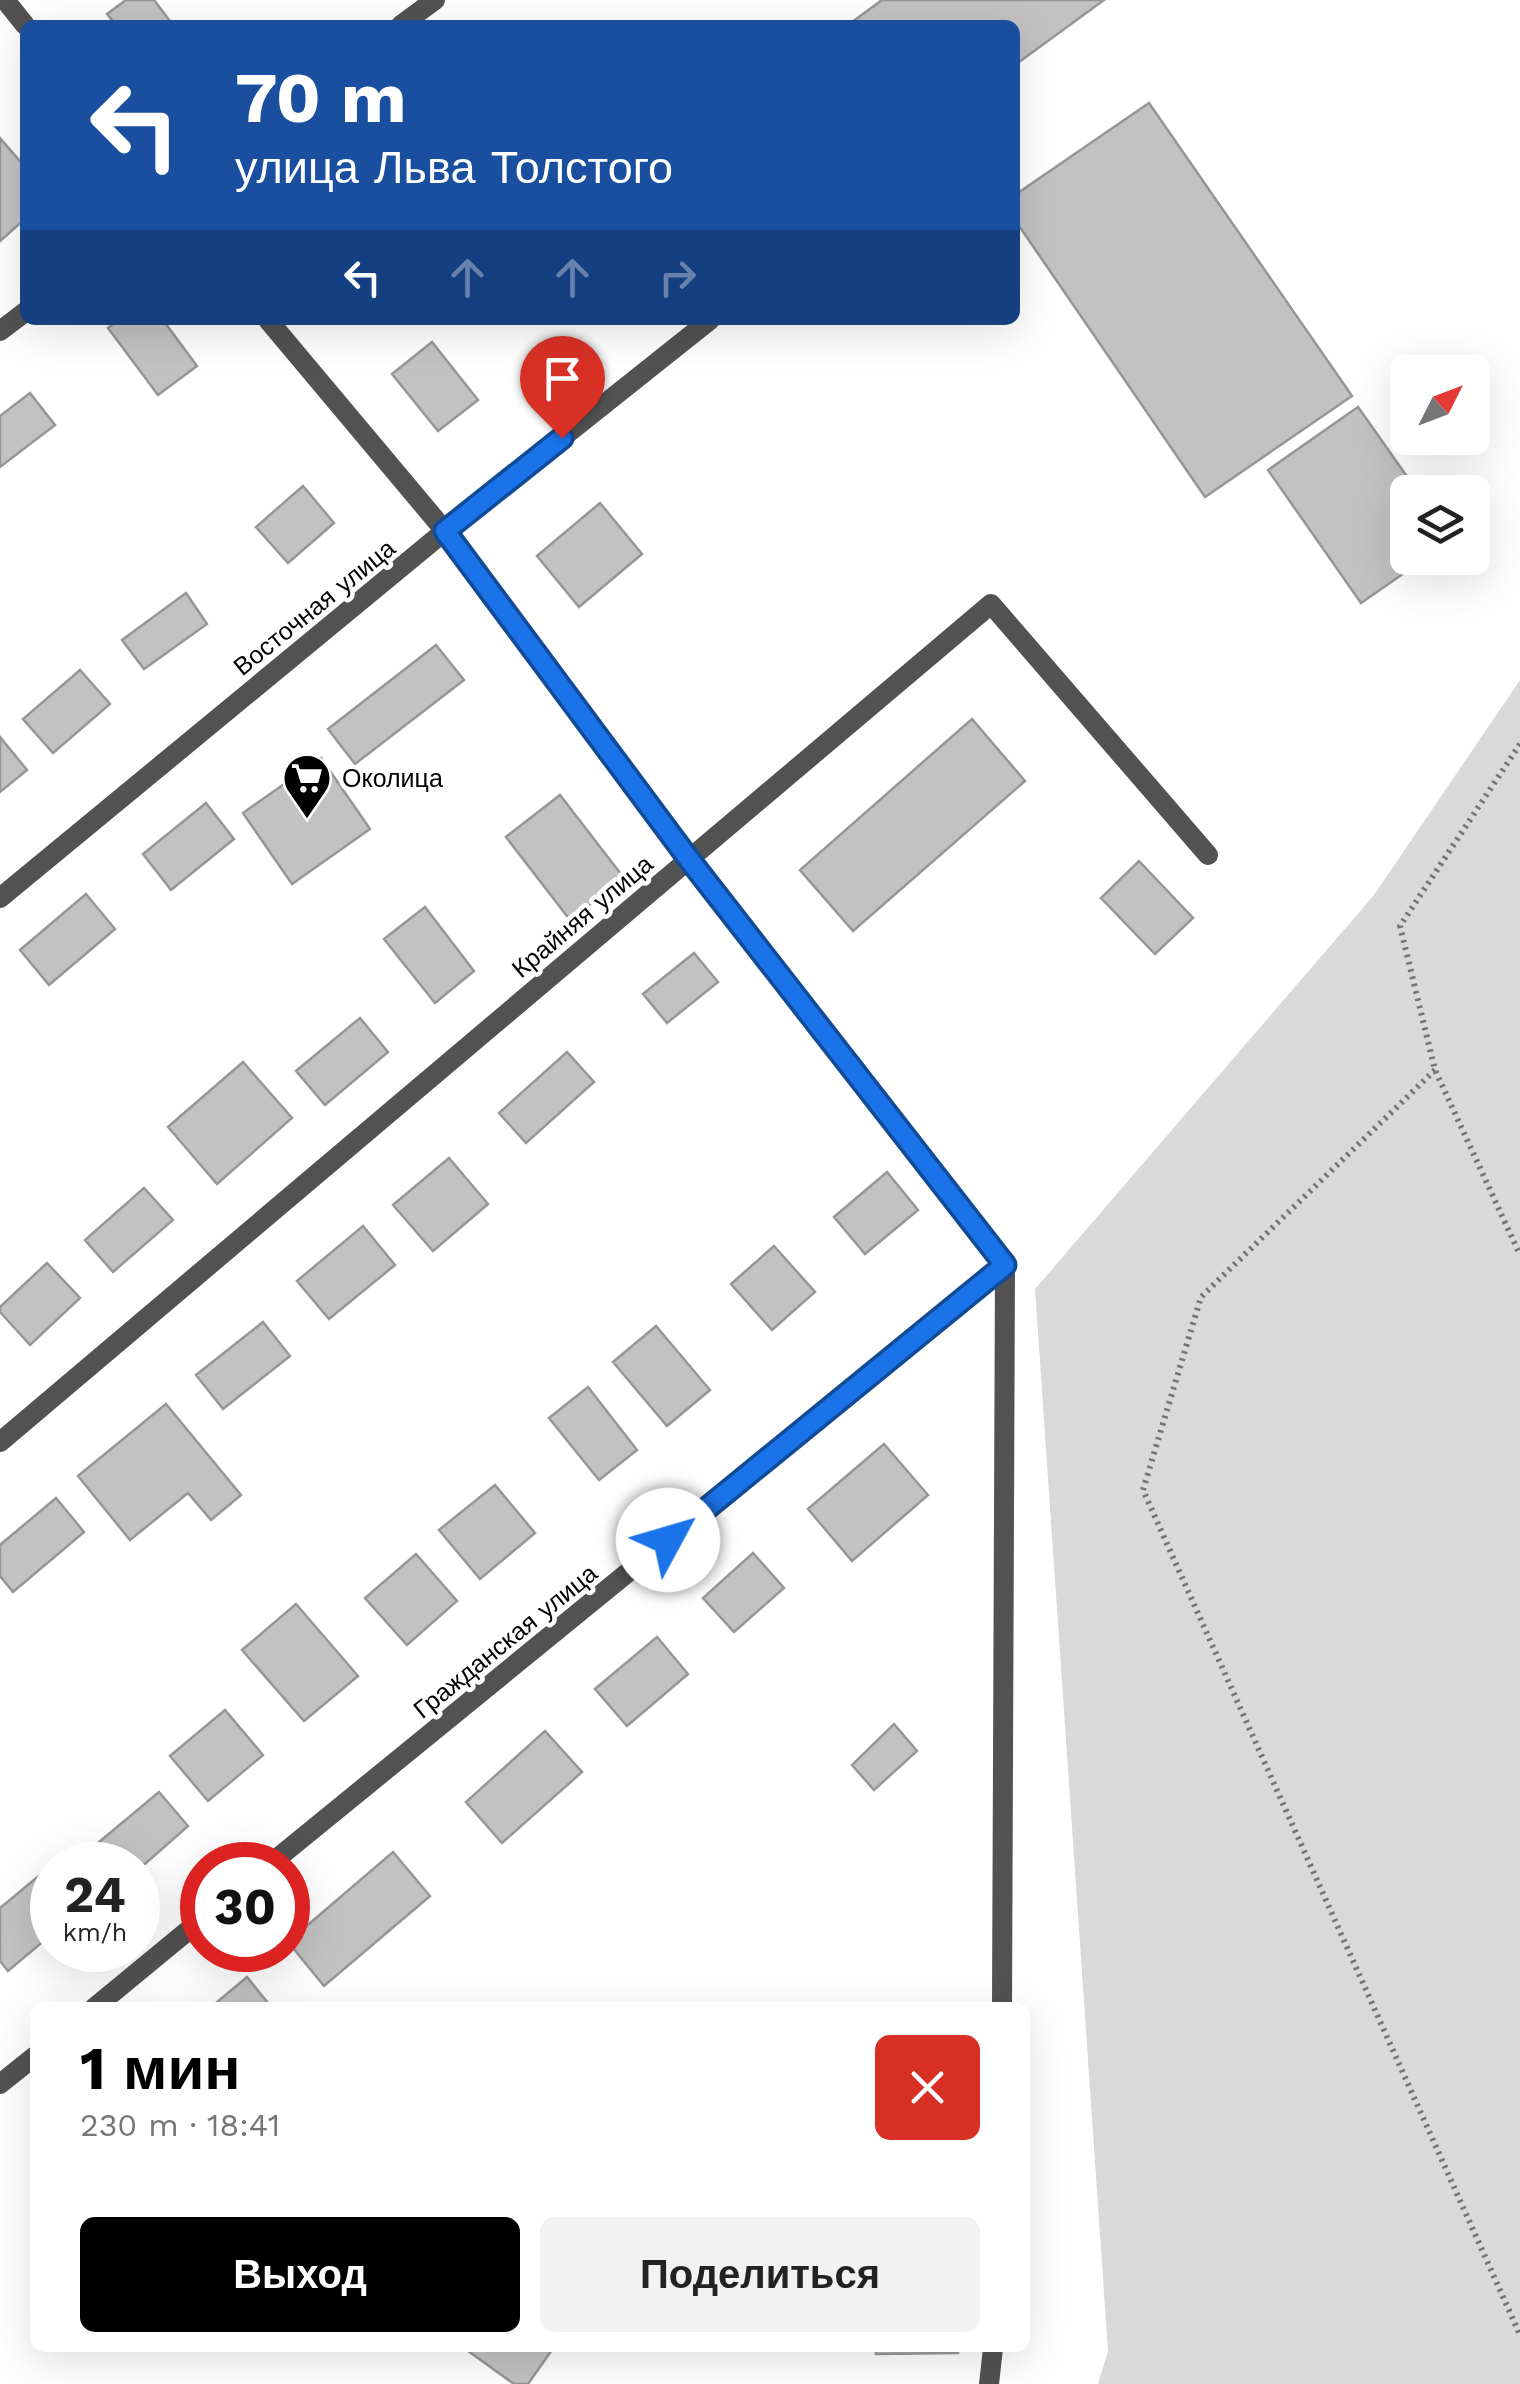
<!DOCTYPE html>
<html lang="ru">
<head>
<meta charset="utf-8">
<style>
	:root { --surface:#fff; --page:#f2f2f2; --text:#222; --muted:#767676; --accent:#000 }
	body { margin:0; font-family:"Work Sans",sans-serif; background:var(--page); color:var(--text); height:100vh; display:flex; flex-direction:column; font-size:38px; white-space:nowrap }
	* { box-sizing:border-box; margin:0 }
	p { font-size:32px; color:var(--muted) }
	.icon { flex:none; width:55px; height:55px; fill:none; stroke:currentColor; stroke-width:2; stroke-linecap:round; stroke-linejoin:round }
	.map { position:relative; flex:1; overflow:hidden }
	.drawer { position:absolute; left:30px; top:2002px; width:1000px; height:350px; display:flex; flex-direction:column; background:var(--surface); border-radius:15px; box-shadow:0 10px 40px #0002 }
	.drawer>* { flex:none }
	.top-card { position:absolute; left:20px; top:20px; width:1000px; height:305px; border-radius:15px; box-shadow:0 10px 40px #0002; background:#1a4fa0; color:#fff; overflow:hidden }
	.needle { width:65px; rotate:48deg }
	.buttons { position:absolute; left:1390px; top:355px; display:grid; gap:20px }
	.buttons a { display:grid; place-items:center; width:100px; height:100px; border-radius:15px; background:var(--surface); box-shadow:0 10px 40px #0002; font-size:50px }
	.speed { position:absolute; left:30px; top:1842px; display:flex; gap:20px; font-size:50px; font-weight:700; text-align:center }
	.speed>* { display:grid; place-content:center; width:130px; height:130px; border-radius:50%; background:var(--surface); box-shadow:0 10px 40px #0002; line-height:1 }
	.speed small { font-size:25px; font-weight:400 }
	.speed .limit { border:15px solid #d22; background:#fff; color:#111 }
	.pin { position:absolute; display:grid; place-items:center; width:85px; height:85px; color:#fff; margin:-102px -42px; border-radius:50% 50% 50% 0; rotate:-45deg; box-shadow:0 0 10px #0007 }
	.pin .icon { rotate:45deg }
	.me { position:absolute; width:110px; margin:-55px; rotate:51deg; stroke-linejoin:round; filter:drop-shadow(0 0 8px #0008) }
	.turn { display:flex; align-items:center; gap:35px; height:210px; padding:0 50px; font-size:45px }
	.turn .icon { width:130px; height:130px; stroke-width:2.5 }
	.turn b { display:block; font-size:70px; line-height:85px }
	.lanes { display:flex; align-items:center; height:95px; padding:0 50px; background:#0003; justify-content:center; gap:50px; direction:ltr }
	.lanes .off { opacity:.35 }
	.round { display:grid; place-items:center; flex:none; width:105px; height:105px; border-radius:15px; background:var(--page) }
	.head { display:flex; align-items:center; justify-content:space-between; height:170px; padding:0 50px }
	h1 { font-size:60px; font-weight:700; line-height:75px; color:var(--accent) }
	.button { display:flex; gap:20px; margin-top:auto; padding:20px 50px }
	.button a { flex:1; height:115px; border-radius:15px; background:var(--accent); color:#fff; font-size:40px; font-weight:700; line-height:115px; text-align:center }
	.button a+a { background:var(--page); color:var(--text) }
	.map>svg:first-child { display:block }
</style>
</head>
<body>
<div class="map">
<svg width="1520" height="2384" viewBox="0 0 1520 2384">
	<rect width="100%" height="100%" fill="#fff"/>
	<path fill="#d9d9d9" d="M1520 680V2384H1098L1108 2351 1035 1289 1374 895Z"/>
	<path fill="#c2c2c2" stroke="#969696" stroke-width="2.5" d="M126 0H154L173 25H116L107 14Z
		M882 0H1104L1015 65V25H848Z
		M1149 103 1352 396 1205 497 1015 220V195Z
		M0 138 25 167V219L0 241Z
		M118 320H163L197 366 158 395 108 328Z
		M432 342 478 400 438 431 392 374Z
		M30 393 55 425 0 467V416Z
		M1358 407 1418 492H1408V558H1426L1361 603 1268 470Z
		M303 486 334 523 288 563 256 527Z
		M600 503 642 554 579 607 537 556Z
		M186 593 207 624 144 669 122 640Z
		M436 645 464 680 355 764 328 729Z
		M80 670 110 704 53 753 23 719Z
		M972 719 1025 781 853 931 800 870Z
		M0 737 27 770 0 792Z
		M321 758 370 829 292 884 243 813Z
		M560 795 624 878 570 920 506 837Z
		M206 803 234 839 171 890 143 854Z
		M1139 861 1193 918 1155 954 1101 898Z
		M86 894 115 929 49 985 20 950Z
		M425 907 474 971 435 1003 384 939Z
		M694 953 718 982 667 1023 643 994Z
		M360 1018 388 1052 325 1105 296 1071Z
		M567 1052 594 1082 526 1143 499 1113Z
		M243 1062 292 1118 217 1184 168 1127Z
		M449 1158 488 1204 433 1251 393 1205Z
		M887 1172 918 1210 865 1254 834 1217Z
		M144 1188 173 1220 113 1272 85 1240Z
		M363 1226 395 1265 329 1319 297 1281Z
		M774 1246 815 1292 772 1330 731 1284Z
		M47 1263 80 1298 30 1345 0 1312V1307Z
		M263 1322 290 1356 223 1409 196 1375Z
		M656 1326 710 1390 667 1426 613 1362Z
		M588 1387 637 1450 599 1480 549 1418Z
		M166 1404 241 1495 211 1520 188 1493 130 1540 78 1476Z
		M884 1444 928 1495 852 1561 808 1509Z
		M495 1485 535 1533 480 1579 439 1530Z
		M56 1498 84 1532 13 1592 0 1576V1545Z
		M753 1553 784 1588 734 1632 703 1598Z
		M416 1554 457 1601 407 1645 365 1598Z
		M296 1604 358 1676 304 1721 242 1650Z
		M657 1637 688 1674 627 1726 595 1689Z
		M225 1710 263 1755 208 1801 170 1756Z
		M894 1724 917 1751 874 1790 852 1765Z
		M545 1731 582 1772 502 1843 466 1802Z
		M159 1792 188 1826 138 1870V1865H106L92 1848Z
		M393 1852 430 1896 324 1986 288 1942Z
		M41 1874 52 1887V1934L8 1971 0 1961V1908Z
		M247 1977 272 2008H210Z
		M464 2348H548L552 2350 528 2384H514Z
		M876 2348H958V2353L876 2354Z"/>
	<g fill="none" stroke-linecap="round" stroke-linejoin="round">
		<path stroke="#747474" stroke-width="6" stroke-dasharray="2.5 5" stroke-linecap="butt" d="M1520 744 1400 926 1435 1070 1520 1255
			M1435 1070 1201 1297 1143 1490 1520 2335"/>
		<path stroke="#525252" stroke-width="20" d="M5 0 25 25
			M401 25 435 0
			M268 320 445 531 689 858 1005 1265
			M0 331 25 312
			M0 898 445 531 710 320
			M0 1442 991 604 1208 855
			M269 1865 1005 1265
			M94 2008 202 1919
			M1002 2008 1005 1265
			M0 2084 35 2056
			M989 2384 993 2348"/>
	</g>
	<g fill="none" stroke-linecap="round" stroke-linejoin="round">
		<g stroke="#114b97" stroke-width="25">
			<path id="route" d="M562 438 445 531 688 858 1005 1265 668 1540"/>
		</g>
		<use href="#route" stroke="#1a73e8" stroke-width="18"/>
	</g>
	<defs>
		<g id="supermarket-pin" transform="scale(2.5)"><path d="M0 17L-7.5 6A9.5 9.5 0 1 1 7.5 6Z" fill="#000" stroke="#fff"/><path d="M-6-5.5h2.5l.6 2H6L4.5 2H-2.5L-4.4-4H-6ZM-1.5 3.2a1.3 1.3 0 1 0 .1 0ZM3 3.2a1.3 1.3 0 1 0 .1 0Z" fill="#fff"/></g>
	</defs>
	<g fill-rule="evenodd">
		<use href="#supermarket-pin" x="307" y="778"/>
	</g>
	<g text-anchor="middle" stroke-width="9" stroke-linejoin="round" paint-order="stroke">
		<g font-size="25" fill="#000" stroke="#fff">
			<text transform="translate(314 607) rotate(-39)" y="9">Восточная улица</text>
			<text transform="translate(582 916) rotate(-40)" y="9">Крайняя улица</text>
			<text transform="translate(505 1641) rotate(-39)" y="9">Гражданская улица</text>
		</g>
		<g font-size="25" fill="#000" stroke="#fff" text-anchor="start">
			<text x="342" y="787">Околица</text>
		</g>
	</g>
</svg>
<div class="buttons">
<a><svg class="needle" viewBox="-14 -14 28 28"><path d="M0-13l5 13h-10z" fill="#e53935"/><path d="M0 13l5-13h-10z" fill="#767676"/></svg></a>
<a><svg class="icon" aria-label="layers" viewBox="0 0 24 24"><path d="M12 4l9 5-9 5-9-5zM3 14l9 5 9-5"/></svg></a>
</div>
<div class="speed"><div>24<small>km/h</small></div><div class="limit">30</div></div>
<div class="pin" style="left:562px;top:438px;background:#d93025"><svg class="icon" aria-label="arrive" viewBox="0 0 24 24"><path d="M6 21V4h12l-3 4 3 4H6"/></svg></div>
<svg class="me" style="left:668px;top:1540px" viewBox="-20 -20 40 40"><circle r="19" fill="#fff"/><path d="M0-13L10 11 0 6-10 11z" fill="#1a73e8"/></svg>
<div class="top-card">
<div class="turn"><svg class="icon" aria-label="left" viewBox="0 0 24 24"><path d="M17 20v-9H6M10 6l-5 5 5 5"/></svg><div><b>70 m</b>улица Льва Толстого</div></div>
<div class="lanes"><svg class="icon" aria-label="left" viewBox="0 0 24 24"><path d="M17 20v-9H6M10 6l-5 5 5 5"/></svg><svg class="icon off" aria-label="ahead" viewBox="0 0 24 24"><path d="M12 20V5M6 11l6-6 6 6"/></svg><svg class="icon off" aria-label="ahead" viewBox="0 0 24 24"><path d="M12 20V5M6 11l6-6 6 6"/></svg><svg class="icon off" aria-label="right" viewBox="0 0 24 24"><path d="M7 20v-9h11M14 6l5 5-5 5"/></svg></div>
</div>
<section class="drawer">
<div class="head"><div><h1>1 мин</h1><p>230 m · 18:41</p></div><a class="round" style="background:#d93025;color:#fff"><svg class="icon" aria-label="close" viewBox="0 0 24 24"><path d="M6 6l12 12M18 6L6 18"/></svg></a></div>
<div class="button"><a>Выход</a><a>Поделиться</a></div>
</section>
</div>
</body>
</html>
